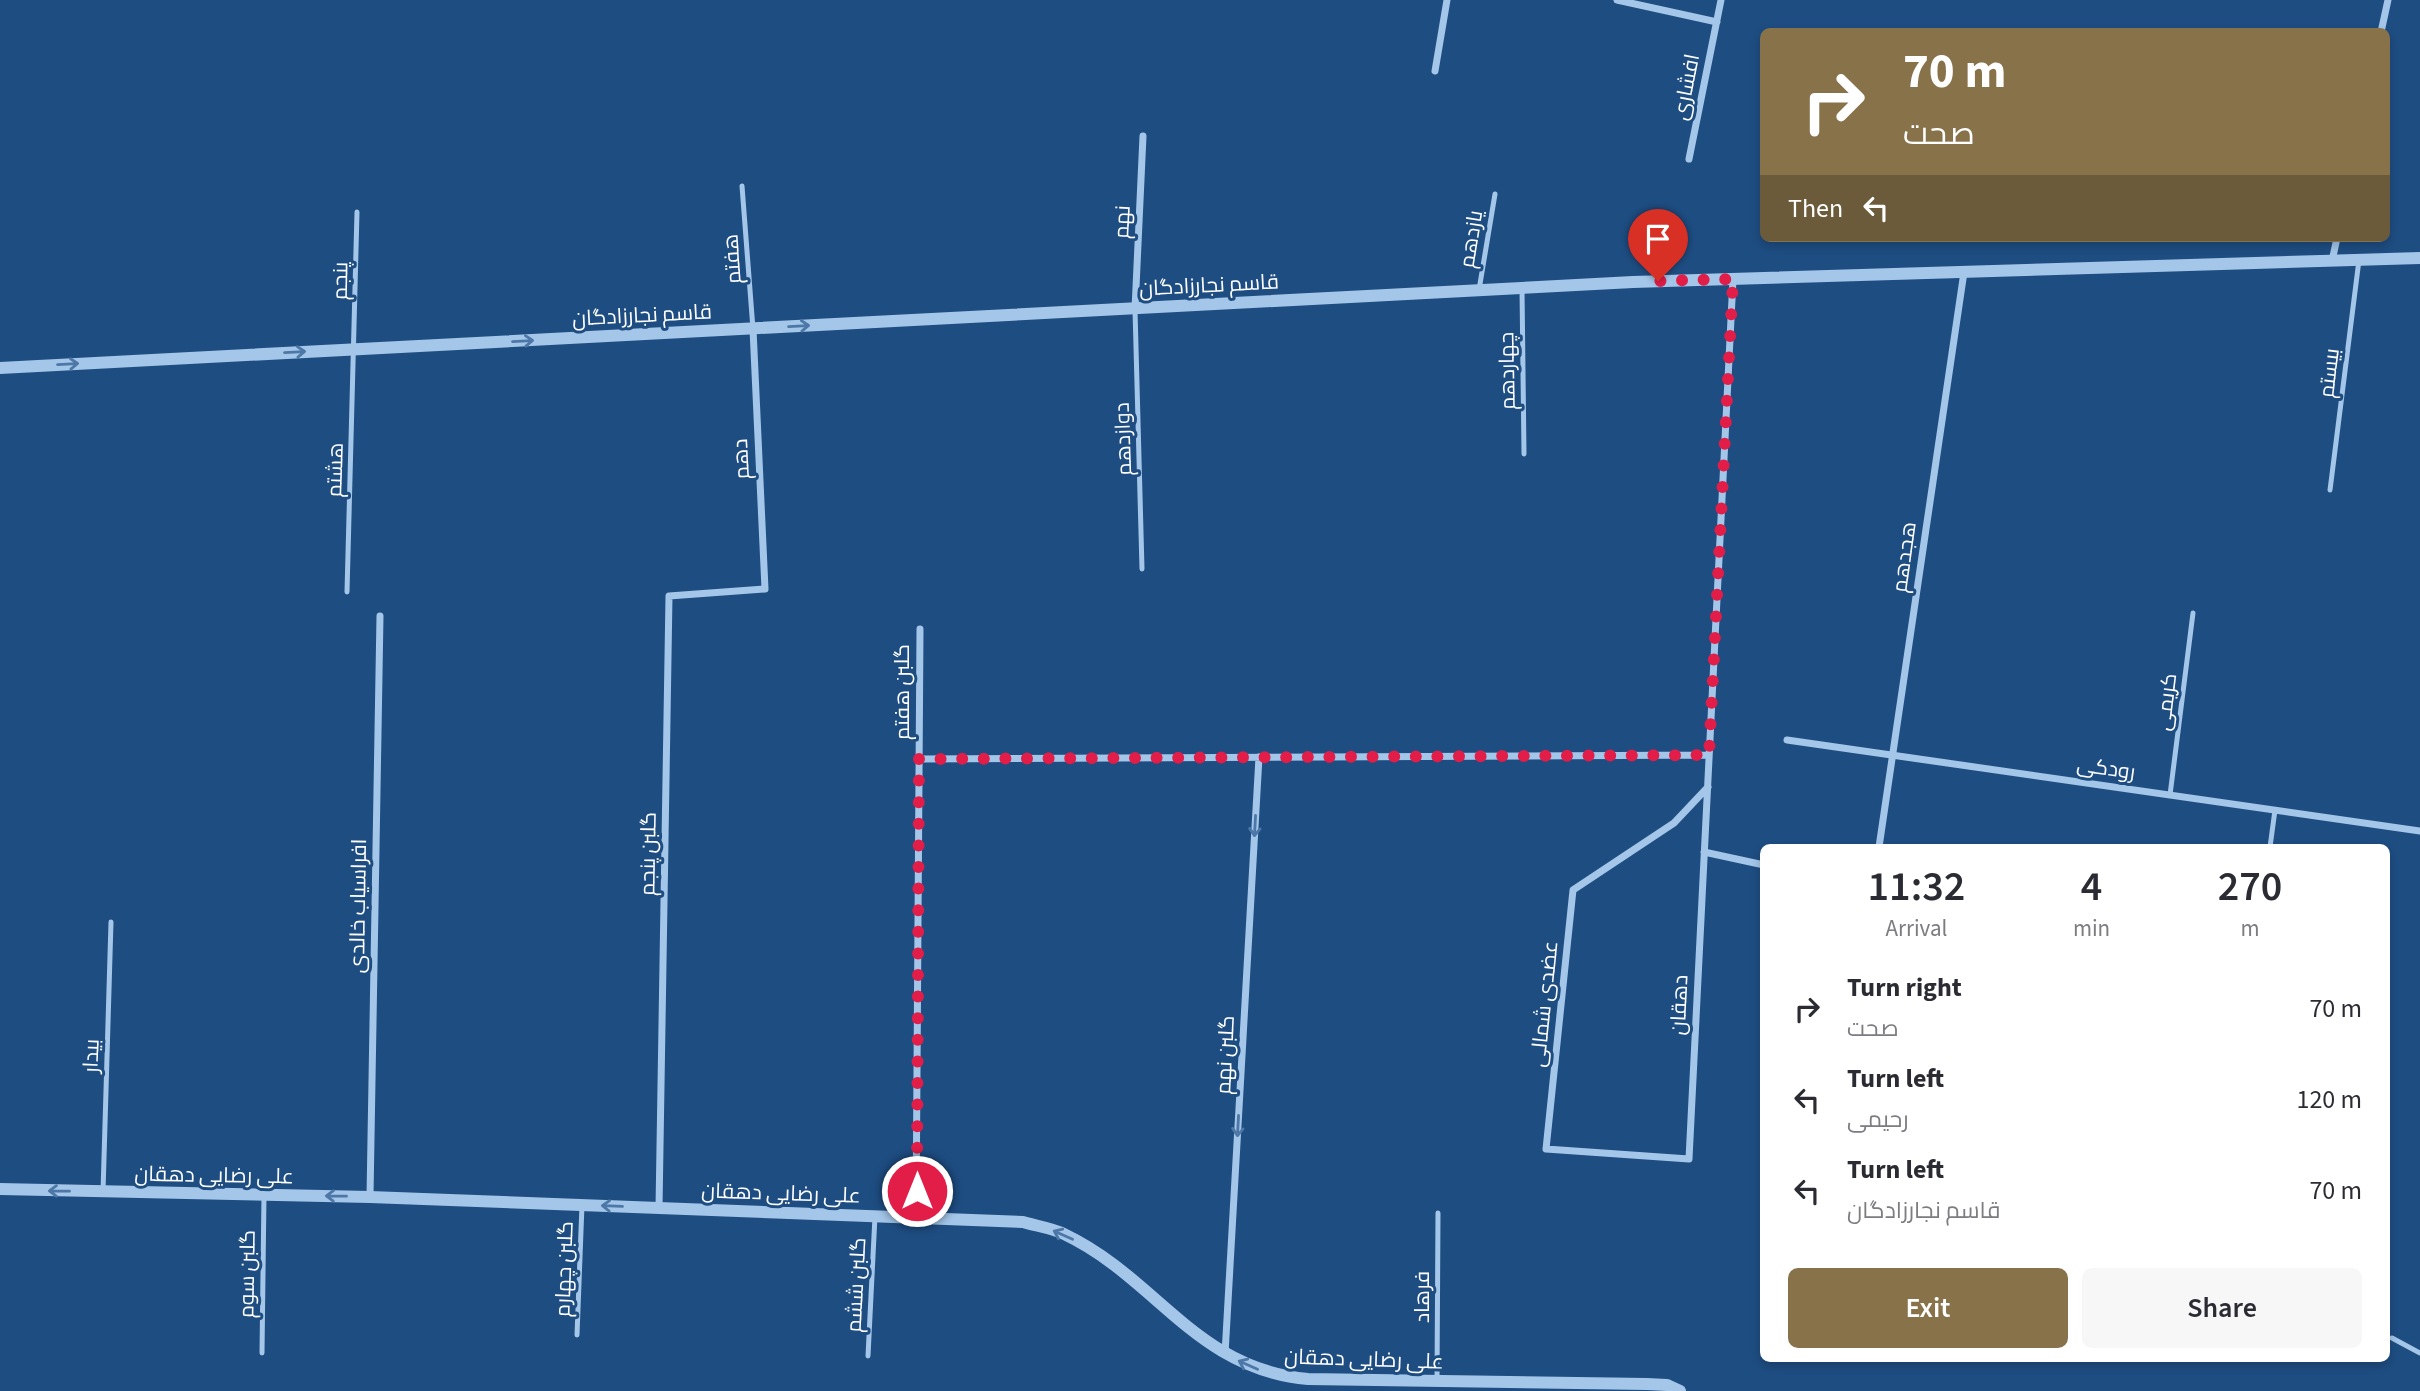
<!DOCTYPE html>
<html lang="en">
<head>
<meta charset="utf-8">
<style>
	:root { --surface:#fff; --page:#f7f7f7; --text:#2b2b33; --muted:#7c7c81; --accent:#877249 }
	body { margin:0; font-family:"Source Sans 3",Cairo,sans-serif; background:var(--page); color:var(--text); height:100vh; display:flex; flex-direction:column; font-size:26px; white-space:nowrap }
	* { box-sizing:border-box; margin:0 }
	p { font-size:23px; color:var(--muted) }
	.icon { flex:none; width:38px; height:38px; fill:none; stroke:currentColor; stroke-width:2; stroke-linecap:round; stroke-linejoin:round }
	.map { position:relative; flex:1; overflow:hidden }
	.details { position:absolute; left:1760px; top:844px; width:630px; height:518px; display:flex; flex-direction:column; background:var(--surface); border-radius:10px; box-shadow:0 4px 10px #0003 }
	.details>* { flex:none }
	.hud { position:absolute; left:1760px; top:28px; width:630px; height:214px; border-radius:10px; box-shadow:0 4px 10px #0003; background:#877249; color:#fff; overflow:hidden }
	.pin { position:absolute; display:grid; place-items:center; width:60px; height:60px; color:#fff; margin:-72px -30px; border-radius:50% 50% 50% 0; rotate:-45deg; box-shadow:0 0 7px #0007 }
	.pin .icon { rotate:45deg }
	.me { position:absolute; width:77px; margin:-38px; rotate:0deg; stroke-linejoin:round; filter:drop-shadow(0 0 5px #0008) }
	.turn { display:flex; align-items:center; gap:24px; height:147px; padding:0 28px; font-size:32px }
	.turn .icon { width:91px; height:91px; stroke-width:2.5 }
	.turn b { display:block; font-size:49px; line-height:60px }
	.then { display:flex; align-items:center; height:66px; padding:0 28px; background:#0003; gap:14px; font-size:26px }
	.eta { display:flex; justify-content:space-evenly; align-items:center; height:119px; text-align:center }
	.eta b { font-size:42px; font-weight:600; line-height:49px }
	.cta { display:flex; gap:14px; margin-top:auto; padding:14px 28px }
	.cta a { flex:1; height:80px; border-radius:10px; background:var(--accent); color:#fff; font-size:28px; font-weight:600; line-height:80px; text-align:center }
	.cta a+a { background:var(--page); color:var(--text) }
	ul { padding:0; list-style:none }
	li { display:flex; align-items:center; gap:21px; height:91px; padding:0 28px }
	li div { flex:1 }
	li b { display:block; font-size:26px }
	li em { font-style:normal }
	.map>svg:first-child { display:block }
</style>
</head>
<body>
<div class="map">
<svg width="2420" height="1391" viewBox="0 0 2420 1391">
	<rect width="100%" height="100%" fill="#1e4d82"/>
	<g fill="none" stroke-linecap="round" stroke-linejoin="round">
		<path stroke="#a4c6e9" stroke-width="5" d="M742 186 753 329
			M1522 289 1524 454
			M1479 290 1495 194
			M1135 310 1142 569
			M2330 490 2359 260
			M347 592 357 212
			M2170 795 2193 613
			M2270 847 2275 810
			M103 1192 111 922
			M577 1335 582 1205
			M2392 1338 2420 1353
			M262 1353 264 1195
			M868 1356 875 1216
			M1437 1381 1438 1213"/>
		<path stroke="#a4c6e9" stroke-width="7" d="M1617 0 1717 22
			M2381 32 2388 0
			M1435 71 1447 0
			M1689 159 1721 0
			M2332 261 2337 238
			M1135 309 1143 136
			M1787 740 2420 831
			M919 759 1709 755
			M1708 787 1674 823 1573 890 1546 1149 1689 1159 1733 279
			M1879 847 1964 272
			M1704 852 1764 865
			M370 1197 380 616
			M659 1208 669 596 765 589 753 329
			M916 1218 920 629
			M1225 1354 1259 757"/>
		<path stroke="#a4c6e9" stroke-width="12" d="M0 368 1633 282 2420 258
			M0 1189 370 1197 1023 1222C1036 1226 1052 1228 1064 1234 1157 1278 1195 1369 1308 1379L1647 1384 1667 1385 1680 1391"/>
	</g>
	<defs><path id="oneway-shaft" d="M-6 0H5M1.5-3L5.5 0L1.5 3" fill="none" stroke-width="1.6" stroke-linecap="round" stroke-linejoin="round" transform="scale(1.75)"/></defs>
	<g stroke="#4d77a6">
		<use href="#oneway-shaft" transform="translate(799 326) rotate(-3)"/>
		<use href="#oneway-shaft" transform="translate(523 341) rotate(-3)"/>
		<use href="#oneway-shaft" transform="translate(295 352) rotate(-3)"/>
		<use href="#oneway-shaft" transform="translate(68 364) rotate(-3)"/>
		<use href="#oneway-shaft" transform="translate(1255 826) rotate(93)"/>
		<use href="#oneway-shaft" transform="translate(1238 1126) rotate(93)"/>
		<use href="#oneway-shaft" transform="translate(59 1191) rotate(-179)"/>
		<use href="#oneway-shaft" transform="translate(336 1196) rotate(-179)"/>
		<use href="#oneway-shaft" transform="translate(612 1206) rotate(-178)"/>
		<use href="#oneway-shaft" transform="translate(1063 1235) rotate(-156)"/>
		<use href="#oneway-shaft" transform="translate(1248 1365) rotate(-156)"/>
	</g>
	<g fill="none" stroke-linecap="round" stroke-linejoin="round">
		<path stroke="#e11d48" stroke-width="12" stroke-dasharray="0 21.6" d="M917 1191 919 759 1709 755 1733 279 1658 281"/>
	</g>
	<g text-anchor="middle" stroke-width="6" stroke-linejoin="round" paint-order="stroke">
		<g font-size="21" fill="#fff" stroke="#1e4d82">
			<text transform="translate(1686 87) rotate(-79)" y="7">افشاری</text>
			<text transform="translate(1122 222) rotate(-87)" y="7">نهم</text>
			<text transform="translate(1471 239) rotate(-81)" y="7">یازدهم</text>
			<text transform="translate(732 259) rotate(-94)" y="7">هفتم</text>
			<text transform="translate(340 281) rotate(-89)" y="7">پنجم</text>
			<text transform="translate(1209 285) rotate(-3)" y="7">قاسم نجارزادگان</text>
			<text transform="translate(642 315) rotate(-3)" y="7">قاسم نجارزادگان</text>
			<text transform="translate(1507 371) rotate(-91)" y="7">چهاردهم</text>
			<text transform="translate(2329 373) rotate(-83)" y="7">بیستم</text>
			<text transform="translate(1123 439) rotate(-92)" y="7">دوازدهم</text>
			<text transform="translate(741 459) rotate(-93)" y="7">دهم</text>
			<text transform="translate(335 470) rotate(-88)" y="7">هشتم</text>
			<text transform="translate(1904 557) rotate(-82)" y="7">هجدهم</text>
			<text transform="translate(902 692) rotate(-90)" y="7">گلبن هفتم</text>
			<text transform="translate(2166 702) rotate(-83)" y="7">کریمی</text>
			<text transform="translate(2106 768) rotate(8)" y="7">رودکی</text>
			<text transform="translate(648 854) rotate(-89)" y="7">گلبن پنجم</text>
			<text transform="translate(358 906) rotate(-89)" y="7">افراسیاب خالدی</text>
			<text transform="translate(1544 1004) rotate(-84)" y="7">عضدی شمالی</text>
			<text transform="translate(1679 1005) rotate(-87)" y="7">دهقان</text>
			<text transform="translate(1225 1055) rotate(-87)" y="7">گلبن نهم</text>
			<text transform="translate(91 1056) rotate(-88)" y="7">بیدار</text>
			<text transform="translate(214 1175) rotate(1)" y="7">علی رضایی دهقان</text>
			<text transform="translate(781 1193) rotate(2)" y="7">علی رضایی دهقان</text>
			<text transform="translate(564 1269) rotate(-88)" y="7">گلبن چهارم</text>
			<text transform="translate(247 1274) rotate(-89)" y="7">گلبن سوم</text>
			<text transform="translate(856 1285) rotate(-87)" y="7">گلبن ششم</text>
			<text transform="translate(1422 1297) rotate(-90)" y="7">فرهاد</text>
			<text transform="translate(1364 1359) rotate(2)" y="7">علی رضایی دهقان</text>
		</g>
	</g>
</svg>
<div class="pin" style="left:1658px;top:281px;background:#d93025"><svg class="icon" aria-label="arrive" viewBox="0 0 24 24"><path d="M6 21V4h12l-3 4 3 4H6"/></svg></div>
<svg class="me" style="left:917px;top:1191px" viewBox="-20 -20 40 40"><circle r="17" fill="#e11d48" stroke="#fff" stroke-width="3"/><path d="M0-11L8 9 0 5-8 9z" fill="#fff"/></svg>
<div class="hud">
<div class="turn"><svg class="icon" aria-label="right" viewBox="0 0 24 24"><path d="M7 20v-9h11M14 6l5 5-5 5"/></svg><div><b>70 m</b>صحت</div></div>
<div class="then">Then<svg class="icon" aria-label="left" viewBox="0 0 24 24"><path d="M17 20v-9H6M10 6l-5 5 5 5"/></svg></div>
</div>
<section class="details">
<div class="eta">
<div><b>11:32</b><p>Arrival</p></div>
<div><b>4</b><p>min</p></div>
<div><b>270</b><p>m</p></div>
</div>
<ul>
<li><svg class="icon" aria-label="right" viewBox="0 0 24 24"><path d="M7 20v-9h11M14 6l5 5-5 5"/></svg><div><b>Turn right</b><p>صحت</p></div><em>70 m</em></li>
<li><svg class="icon" aria-label="left" viewBox="0 0 24 24"><path d="M17 20v-9H6M10 6l-5 5 5 5"/></svg><div><b>Turn left</b><p>رحیمی</p></div><em>120 m</em></li>
<li><svg class="icon" aria-label="left" viewBox="0 0 24 24"><path d="M17 20v-9H6M10 6l-5 5 5 5"/></svg><div><b>Turn left</b><p>قاسم نجارزادگان</p></div><em>70 m</em></li>
</ul>
<div class="cta"><a>Exit</a><a>Share</a></div>
</section>
</div>
</body>
</html>
